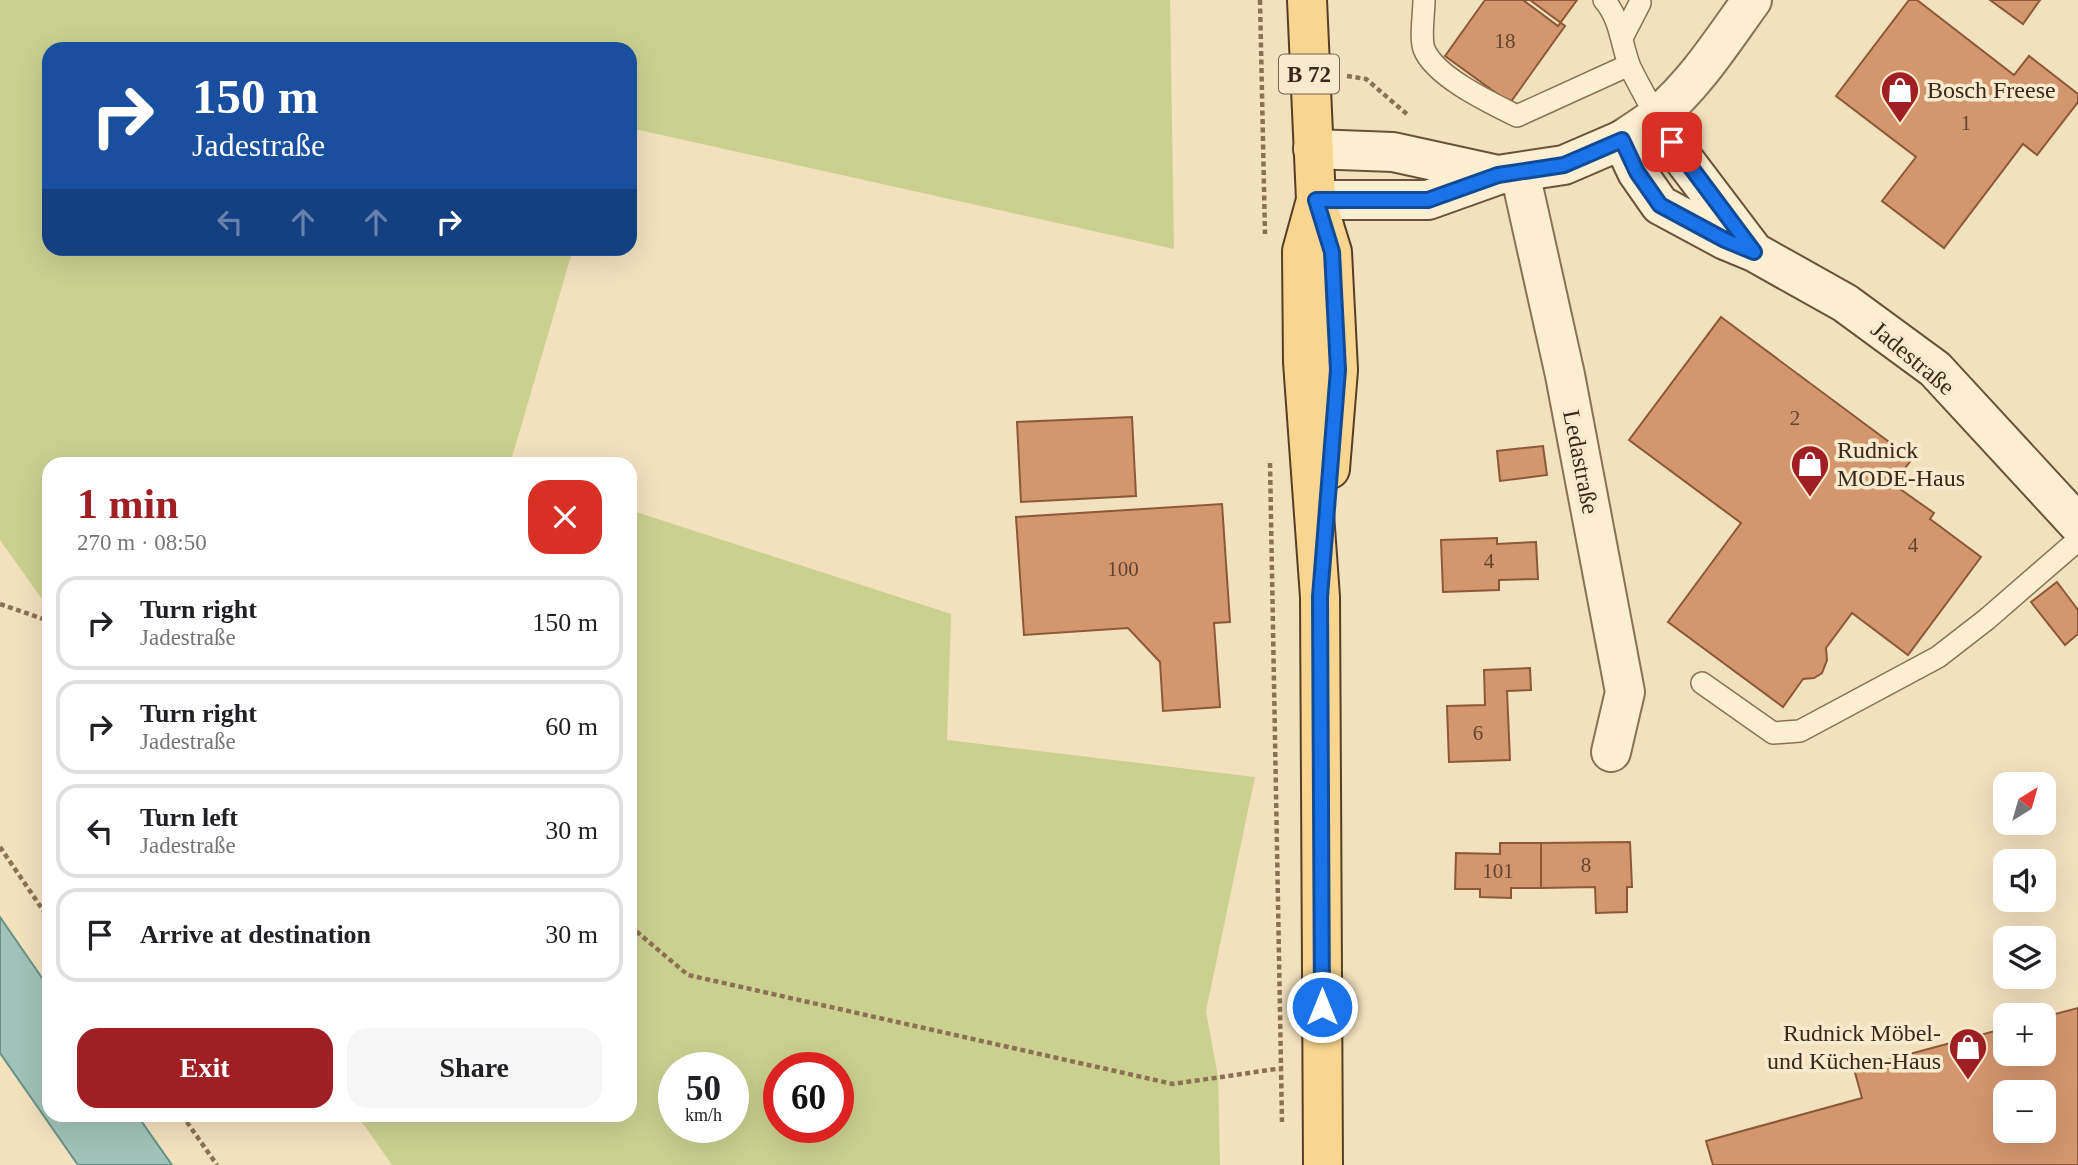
<!DOCTYPE html>
<html lang="en">
<head>
<meta charset="utf-8">
<style>
	:root { --surface:#fff; --page:#f6f6f6; --text:#202124; --muted:#757577; --line:#e0e0e0; --accent:#9f1f23 }
	body { margin:0; font-family:Georgia,serif; background:var(--page); color:var(--text); height:100vh; display:flex; flex-direction:column; font-size:26px; white-space:nowrap }
	* { box-sizing:border-box; margin:0 }
	p { font-size:23px; color:var(--muted) }
	.icon { flex:none; width:38px; height:38px; fill:none; stroke:currentColor; stroke-width:2; stroke-linecap:round; stroke-linejoin:round }
	.map { position:relative; flex:1; overflow:hidden }
	.sheet { position:absolute; left:42px; top:457px; width:595px; height:665px; display:flex; flex-direction:column; background:var(--surface); border-radius:21px; box-shadow:0 7px 28px #0002 }
	.sheet>* { flex:none }
	.banner { position:absolute; left:42px; top:42px; width:595px; height:214px; border-radius:21px; box-shadow:0 7px 28px #0002; background:#1a4fa0; color:#fff; overflow:hidden }
	.needle { width:46px; rotate:37deg }
	.tools { position:absolute; left:1993px; top:772px; display:grid; gap:14px }
	.tools a { display:grid; place-items:center; width:63px; height:63px; border-radius:14px; background:var(--surface); box-shadow:0 7px 28px #0002; font-size:35px }
	.speed { position:absolute; left:658px; top:1052px; display:flex; gap:14px; font-size:35px; font-weight:700; text-align:center }
	.speed>* { display:grid; place-content:center; width:91px; height:91px; border-radius:50%; background:var(--surface); box-shadow:0 7px 28px #0002; line-height:1 }
	.speed small { font-size:18px; font-weight:400 }
	.speed .limit { border:10px solid #d22; background:#fff; color:#111 }
	.pin { position:absolute; display:grid; place-items:center; width:60px; height:60px; color:#fff; margin:-30px; border-radius:14px; box-shadow:0 4px 10px #0006 }
	.me { position:absolute; width:77px; margin:-38px; rotate:0deg; stroke-linejoin:round; filter:drop-shadow(0 0 5px #0008) }
	.turn { display:flex; align-items:center; gap:24px; height:147px; padding:0 35px; font-size:32px }
	.turn .icon { width:91px; height:91px; stroke-width:2.5 }
	.turn b { display:block; font-size:49px; line-height:60px }
	.lanes { display:flex; align-items:center; height:66px; padding:0 35px; background:#0003; justify-content:center; gap:35px; direction:ltr }
	.lanes .off { opacity:.35 }
	.round { display:grid; place-items:center; flex:none; width:74px; height:74px; border-radius:21px; background:var(--page) }
	.headline { display:flex; align-items:center; justify-content:space-between; height:119px; padding:0 35px }
	h1 { font-size:42px; font-weight:800; line-height:52px; color:var(--accent) }
	.button { display:flex; gap:14px; margin-top:auto; padding:14px 35px }
	.button a { flex:1; height:80px; border-radius:21px; background:var(--accent); color:#fff; font-size:28px; font-weight:800; line-height:80px; text-align:center }
	.button a+a { background:var(--page); color:var(--text) }
	ul { padding:0; list-style:none }
	li { display:flex; align-items:center; gap:21px; height:94px; margin:0 14px 10px; padding:0 21px; border:4px solid var(--line); border-radius:21px }
	li div { flex:1 }
	li b { display:block; font-size:26px }
	li em { font-style:normal }
	.map>svg:first-child { display:block }
</style>
</head>
<body>
<div class="map">
<svg width="2078" height="1165" viewBox="0 0 2078 1165">
	<rect width="100%" height="100%" fill="#f1e1bd"/>
	<path fill="#cad090" fill-rule="evenodd" d="M0 0H1170L1174 249 630 128V49H49V248L573 249 510 464H49V609L0 540Z
		M630 510 951 614 947 740 1255 777 1206 1011 1218 1077 1220 1165H392L357 1115H630ZM674 1068H733V1127H674ZM779 1068H838V1127H779Z"/>
	<path fill="#a1c2b8" stroke="#689186" stroke-width="2" d="M0 917 49 988V1115H137L172 1165H78L0 1053Z"/>
	<path fill="#d3976f" stroke="#8c5838" stroke-width="2" fill-rule="evenodd" d="M1485 0H1530L1565 26 1510 103 1445 56Z
		M1523 0H1577L1558 26Z
		M1909 0H1917L2014 75 2029 56 2078 94V102L2037 155 2023 144 1944 248 1882 201 1916 157 1836 96Z
		M1990 0H2040L2023 24Z
		M1721 317 1912 459 1893 484 1934 513 1930 519 1981 557 1908 655 1852 613 1826 648 1827 660 1822 673 1814 678 1803 679 1783 707 1668 622 1741 523 1629 440Z
		M1132 417 1136 496 1021 502 1017 422Z
		M1543 446 1547 475 1500 481 1497 451Z
		M1222 504 1230 622 1214 623 1220 707 1163 711 1160 662 1128 628 1024 635 1016 517Z
		M1497 538V544L1536 542 1538 579 1499 580V590L1443 592 1441 540Z
		M2057 582 2078 610V634L2065 645 2031 602Z
		M1530 668 1531 690 1507 691 1510 760 1449 762 1447 706 1485 705 1484 670Z
		M1630 842 1632 887H1627V912L1596 913 1595 887 1541 888V843Z
		M1500 843H1541V888H1511V898L1480 897V889H1455L1456 853 1500 854Z
		M2078 1008V1165H1713L1706 1141 1862 1098 1854 1069 2006 1028V1054H2044V1017ZM2006 1092H2044V1130H2006Z"/>
	<g fill="none" stroke-linecap="round" stroke-linejoin="round">
		<g stroke="#8b7054" stroke-width="24">
			<path id="lane" d="M1424 0C1424 13 1420 38 1424 49 1435 77 1491 103 1517 116L1629 65
				M1604 0C1621 19 1621 45 1630 67 1638 84 1648 100 1656 117
				M1623 36 1640 3
				M1702 683 1773 733 1800 731 1938 657 1987 619 2078 540"/>
		</g>
		<g stroke="#8b7054" stroke-width="42">
			<path id="street" d="M1622 140C1634 132 1647 124 1658 115 1696 83 1723 40 1752 0
				M1520 173 1565 375 1625 692 1611 752"/>
		</g>
		<g stroke="#6c5138" stroke-width="42">
			<path id="secondary" d="M1656 117 1676 149 1751 248
				M1313 149 1393 152 1498 175
				M1316 200H1428L1498 175 1564 165 1622 140 1637 172 1660 205 1725 240 1754 252 1845 303 1935 369 2078 524"/>
		</g>
		<g stroke="#583e29" stroke-width="42">
			<path id="primary" d="M1307 0 1316 200 1332 252 1338 370 1330 469
				M1316 200 1302 251 1303 362 1320 597 1323 1165"/>
		</g>
		<path stroke="#8b7054" stroke-width="4.5" stroke-dasharray="5 3.5" stroke-linecap="butt" d="M1260 0 1265 234
			M1347 76 1366 79 1408 115
			M1270 463 1282 1122
			M0 604 49 621
			M0 847 49 919
			M630 926 688 975 1173 1084 1283 1068
			M182 1115 217 1165"/>
		<use href="#lane" stroke="#fceed0" stroke-width="21"/>
		<use href="#street" stroke="#fceed0" stroke-width="38"/>
		<use href="#secondary" stroke="#fceed0" stroke-width="38"/>
		<use href="#primary" stroke="#f9d690" stroke-width="38"/>
	</g>
	<g fill="none" stroke-linecap="round" stroke-linejoin="round">
		<g stroke="#114b97" stroke-width="18">
			<path id="route" d="M1322 1007 1320 597 1338 370 1332 252 1316 200H1428L1498 175 1564 165 1622 140 1637 172 1660 205 1725 240 1754 252 1672 142"/>
		</g>
		<use href="#route" stroke="#1a73e8" stroke-width="12"/>
	</g>
	<defs>
		<g id="shop-pin" transform="scale(2.0125)"><path d="M0 17L-7.5 6A9.5 9.5 0 1 1 7.5 6Z" fill="#9f1f23" stroke="#f8ebcd"/><path d="M-5-2.5h2.3a2.7 3.5 0 0 1 5.4 0H5L5.5 6h-11ZM-1.5-2.5h3a1.5 2.3 0 0 0-3 0Z" fill="#fff"/></g>
	</defs>
	<g fill-rule="evenodd">
		<use href="#shop-pin" x="1900" y="90"/>
		<use href="#shop-pin" x="1810" y="464"/>
		<use href="#shop-pin" x="1968" y="1047"/>
	</g>
	<g text-anchor="middle" stroke-width="7" stroke-linejoin="round" paint-order="stroke">
		<g font-size="21" fill="#604430">
			<text x="1505" y="48">18</text>
			<text x="1966" y="130">1</text>
			<text x="1795" y="425">2</text>
			<text x="1913" y="552">4</text>
			<text x="1489" y="568">4</text>
			<text x="1123" y="576">100</text>
			<text x="1478" y="740">6</text>
			<text x="1586" y="872">8</text>
			<text x="1498" y="878">101</text>
		</g>
		<rect fill="#f8ebcd" stroke="#726350" stroke-width="2" x="1279" y="54.5" width="60" height="39" rx="5"/>
		<g font-size="23" font-weight="bold" fill="#39291b">
			<text x="1309" y="82">B 72</text>
		</g>
		<g font-size="24" fill="#39291b" stroke="#f8ebcd" text-anchor="start">
			<text x="1927" y="98">Bosch Freese</text>
			<text x="1837" y="458">Rudnick<tspan x="1837" dy="28">MODE-Haus</tspan></text>
			<text x="1941" y="1041" text-anchor="end">Rudnick Möbel-<tspan x="1941" dy="28">und Küchen-Haus</tspan></text>
		</g>
		<g font-size="24" fill="#39291b" stroke="#f8ebcd">
			<text transform="translate(1913 358) rotate(40)" y="8">Jadestraße</text>
			<text transform="translate(1581 462) rotate(79)" y="8">Ledastraße</text>
		</g>
	</g>
</svg>
<div class="tools">
<a><svg class="needle" viewBox="-14 -14 28 28"><path d="M0-13l5 13h-10z" fill="#e53935"/><path d="M0 13l5-13h-10z" fill="#757577"/></svg></a>
<a><svg class="icon" aria-label="sound" viewBox="0 0 24 24"><path d="M4 9h4l5-4v14l-5-4H4zM17 9q2 3 0 6"/></svg></a>
<a><svg class="icon" aria-label="layers" viewBox="0 0 24 24"><path d="M12 4l9 5-9 5-9-5zM3 14l9 5 9-5"/></svg></a>
<a>+</a>
<a>−</a>
</div>
<div class="speed"><div>50<small>km/h</small></div><div class="limit">60</div></div>
<div class="pin" style="left:1672px;top:142px;background:#d93025"><svg class="icon" aria-label="arrive" viewBox="0 0 24 24"><path d="M6 21V4h12l-3 4 3 4H6"/></svg></div>
<svg class="me" style="left:1322px;top:1007px" viewBox="-20 -20 40 40"><circle r="17" fill="#1a73e8" stroke="#fff" stroke-width="3"/><path d="M0-11L8 9 0 5-8 9z" fill="#fff"/></svg>
<div class="banner">
<div class="turn"><svg class="icon" aria-label="right" viewBox="0 0 24 24"><path d="M7 20v-9h11M14 6l5 5-5 5"/></svg><div><b>150 m</b>Jadestraße</div></div>
<div class="lanes"><svg class="icon off" aria-label="left" viewBox="0 0 24 24"><path d="M17 20v-9H6M10 6l-5 5 5 5"/></svg><svg class="icon off" aria-label="ahead" viewBox="0 0 24 24"><path d="M12 20V5M6 11l6-6 6 6"/></svg><svg class="icon off" aria-label="ahead" viewBox="0 0 24 24"><path d="M12 20V5M6 11l6-6 6 6"/></svg><svg class="icon" aria-label="right" viewBox="0 0 24 24"><path d="M7 20v-9h11M14 6l5 5-5 5"/></svg></div>
</div>
<section class="sheet">
<div class="headline"><div><h1>1 min</h1><p>270 m · 08:50</p></div><a class="round" style="background:#d93025;color:#fff"><svg class="icon" aria-label="close" viewBox="0 0 24 24"><path d="M6 6l12 12M18 6L6 18"/></svg></a></div>
<ul>
<li><svg class="icon" aria-label="right" viewBox="0 0 24 24"><path d="M7 20v-9h11M14 6l5 5-5 5"/></svg><div><b>Turn right</b><p>Jadestraße</p></div><em>150 m</em></li>
<li><svg class="icon" aria-label="right" viewBox="0 0 24 24"><path d="M7 20v-9h11M14 6l5 5-5 5"/></svg><div><b>Turn right</b><p>Jadestraße</p></div><em>60 m</em></li>
<li><svg class="icon" aria-label="left" viewBox="0 0 24 24"><path d="M17 20v-9H6M10 6l-5 5 5 5"/></svg><div><b>Turn left</b><p>Jadestraße</p></div><em>30 m</em></li>
<li><svg class="icon" aria-label="arrive" viewBox="0 0 24 24"><path d="M6 21V4h12l-3 4 3 4H6"/></svg><div><b>Arrive at destination</b></div><em>30 m</em></li>
</ul>
<div class="button"><a>Exit</a><a>Share</a></div>
</section>
</div>
</body>
</html>
